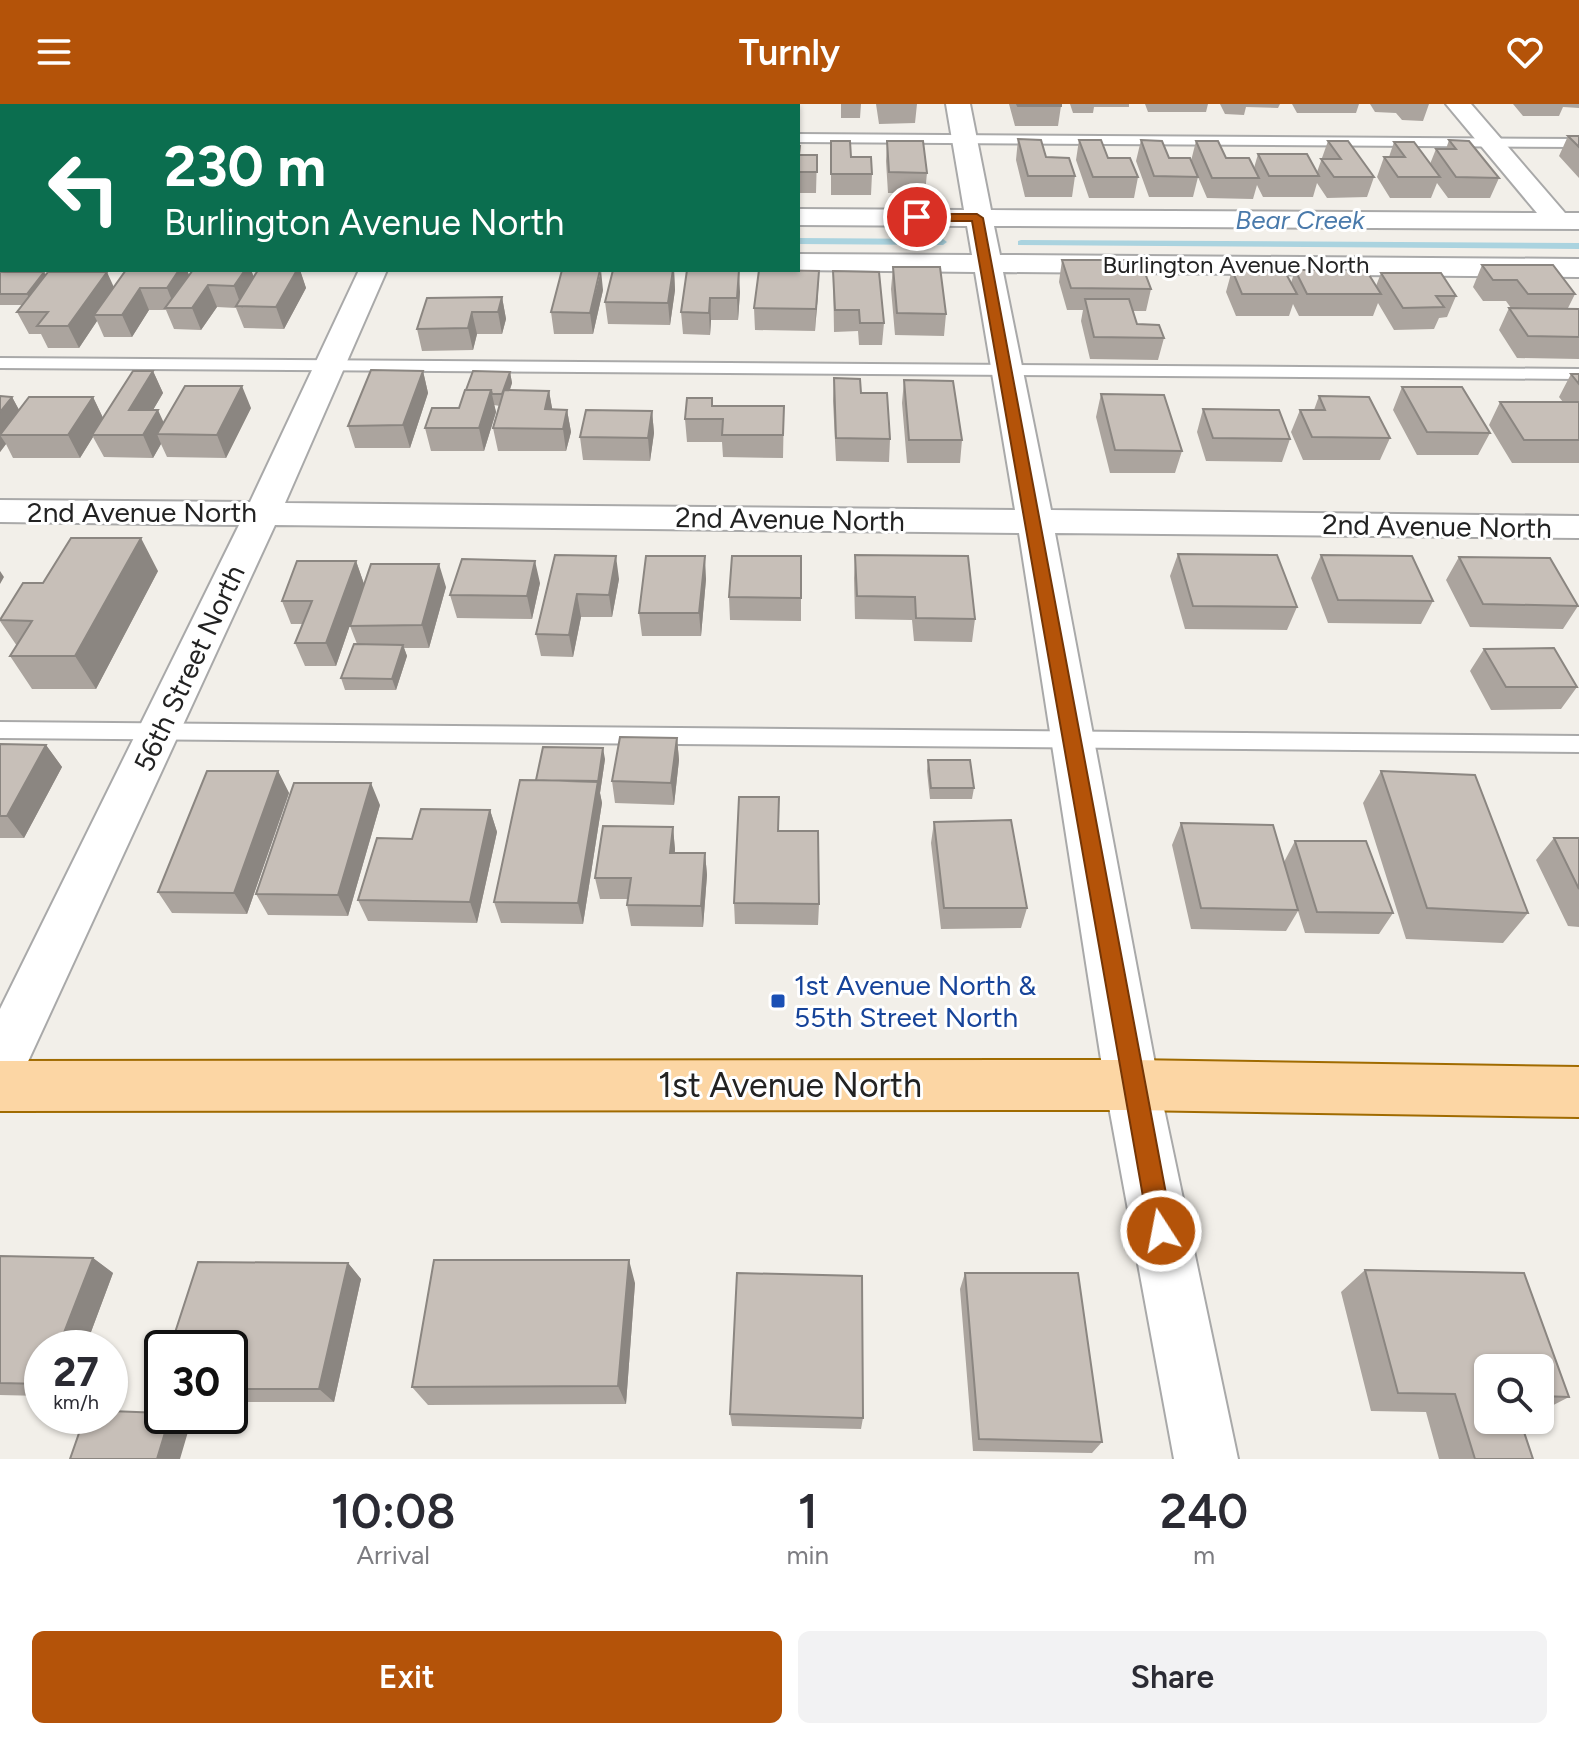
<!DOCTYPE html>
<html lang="en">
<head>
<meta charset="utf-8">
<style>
	:root { --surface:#fff; --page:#f2f2f3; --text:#2b2b33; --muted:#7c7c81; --accent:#b45309 }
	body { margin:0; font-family:Figtree,sans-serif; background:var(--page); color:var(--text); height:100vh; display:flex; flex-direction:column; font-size:30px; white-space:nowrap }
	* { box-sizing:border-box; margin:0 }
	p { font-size:26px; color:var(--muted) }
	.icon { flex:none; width:44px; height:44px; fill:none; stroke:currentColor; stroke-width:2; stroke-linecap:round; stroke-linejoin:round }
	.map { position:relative; height:1355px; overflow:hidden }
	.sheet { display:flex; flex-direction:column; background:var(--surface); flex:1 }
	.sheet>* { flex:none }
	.top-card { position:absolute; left:0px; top:0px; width:800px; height:168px; box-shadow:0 2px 6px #0004; background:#0b6e4f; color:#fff; overflow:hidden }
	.controls { position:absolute; left:1474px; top:1250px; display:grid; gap:16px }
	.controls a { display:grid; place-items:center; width:80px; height:80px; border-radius:12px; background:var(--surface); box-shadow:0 2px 6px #0004; font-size:40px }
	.speed { position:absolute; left:24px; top:1226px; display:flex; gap:16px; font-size:40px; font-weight:700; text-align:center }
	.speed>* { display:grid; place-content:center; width:104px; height:104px; border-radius:50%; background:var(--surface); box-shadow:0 2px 6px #0004; line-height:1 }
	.speed small { font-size:20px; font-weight:400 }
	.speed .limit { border:4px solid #111; border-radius:12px; background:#fff; color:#111 }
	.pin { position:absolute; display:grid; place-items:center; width:68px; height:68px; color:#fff; margin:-34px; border:4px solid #fff; border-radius:50%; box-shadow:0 2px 8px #0007 }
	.me { position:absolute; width:88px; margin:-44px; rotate:349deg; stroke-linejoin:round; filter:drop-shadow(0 0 6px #0008) }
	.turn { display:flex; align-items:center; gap:28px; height:168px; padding:0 32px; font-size:36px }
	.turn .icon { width:104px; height:104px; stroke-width:2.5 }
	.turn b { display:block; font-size:56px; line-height:68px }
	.eta { display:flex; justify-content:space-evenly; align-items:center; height:136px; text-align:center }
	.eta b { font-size:48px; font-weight:600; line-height:56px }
	.primary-button { display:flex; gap:16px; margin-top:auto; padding:16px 32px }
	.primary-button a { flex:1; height:92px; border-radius:12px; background:var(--accent); color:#fff; font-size:32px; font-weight:600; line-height:92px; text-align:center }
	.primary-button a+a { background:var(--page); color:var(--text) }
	header { display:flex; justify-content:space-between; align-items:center; height:104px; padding:0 32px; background:var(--accent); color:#fff; font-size:36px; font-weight:600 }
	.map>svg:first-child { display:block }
</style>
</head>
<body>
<header><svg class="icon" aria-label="menu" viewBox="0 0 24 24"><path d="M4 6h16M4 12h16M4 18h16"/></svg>Turnly<svg class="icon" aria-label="heart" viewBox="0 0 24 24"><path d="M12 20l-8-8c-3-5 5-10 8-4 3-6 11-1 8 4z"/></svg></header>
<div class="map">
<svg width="1579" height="1355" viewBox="0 0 1579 1355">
	<rect width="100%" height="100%" fill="#f2efe9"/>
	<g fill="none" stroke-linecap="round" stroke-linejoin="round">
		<path fill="#aad3df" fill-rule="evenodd" d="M0 128H2V134H0Z
			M798 134 943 135 947 138 943 141 798 140Z
			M1021 136 1579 139V145L1018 141V137Z"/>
		<g stroke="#a9a9a9" stroke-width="4">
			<path id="service" d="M0 25H2V33H0Z
				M798 30 1579 35V43L798 38Z
				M0 254 1579 265V275L0 264Z
				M0 618 1579 632V648L0 634Z"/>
		</g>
		<g stroke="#a9a9a9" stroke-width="4">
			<path id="minor" d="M439 0H463L438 2Z
				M946 0H970L991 106 1537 109 1446 0H1471L1565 109H1579V125L994 122 1000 151 1579 155V173L1003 168 1051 406 1579 412V434L1055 429 1159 981 1238 1355H1174L1105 981 1019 429 275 421 19 977 0 984V905L239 421 0 418V396L250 398 359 166H387L285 399 1015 406 975 168 796 166 798 150 972 151 967 122 798 121V105L964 106Z
				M0 100H2V116H0Z
				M0 143H2V159H0Z"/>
		</g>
		<g stroke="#a06b00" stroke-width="4">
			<path id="primary" d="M1132 956 1579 963V1013L1132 1006 0 1007V957Z"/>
		</g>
		<use href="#service" fill="#fff" fill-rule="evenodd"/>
		<use href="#minor" fill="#fff" fill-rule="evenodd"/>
		<use href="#primary" fill="#fcd6a4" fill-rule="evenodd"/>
	</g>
	<path fill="#aba49e" d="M0 0H78L76 2H2V9H0Z
		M225 0H253L252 2H226Z
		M318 0H358L356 2H319Z
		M364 0H410L409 2H364Z
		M494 0H535V2H495Z
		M543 0H589L588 2H543Z
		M658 0H678V2H658Z
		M708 0H753V1Z
		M841 0H861L860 14H841Z
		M876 0H917L915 19 879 20Z
		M1009 0H1061V2L1058 22H1015Z
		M1070 0H1129V3H1094L1093 9H1073Z
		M1145 0H1208L1206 8H1148Z
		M1220 0H1280L1278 4 1246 3 1244 11 1225 10Z
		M1292 0H1359L1356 9H1297Z
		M1370 0H1429L1423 17 1402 16 1396 9 1375 8Z
		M1513 0H1579V4L1563 3 1559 12H1523Z
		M1568 32H1579V74L1559 52Z
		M1018 35 1075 72 1072 93H1025L1016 56Z
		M1079 36 1138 73 1134 94H1089L1076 56Z
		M1141 36 1169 54 1191 57 1196 37 1226 54 1254 64 1258 50 1317 68 1328 37 1374 73 1367 93 1327 94 1317 79 1313 93H1263L1257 81 1253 95 1207 94 1198 73 1193 93H1149L1136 57Z
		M1449 36 1499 74 1490 94H1448L1437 79 1431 94H1390L1377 73 1384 53H1389L1394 38 1430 60 1436 45H1446Z
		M831 37 872 70 871 91H831Z
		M887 37 927 69 925 89H888L886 57Z
		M798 42 800 51H817L816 89H798Z
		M1062 156 1151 185 1146 207H1132L1137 220 1164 234 1158 256 1090 255 1081 217 1083 206H1067L1059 178Z
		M1482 161 1575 190 1568 204 1579 205V255L1517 254 1499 226 1509 204H1511L1506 197H1483L1473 183Z
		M893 163 946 210 944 232 895 231 891 185Z
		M251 166 254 173 258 166H300L306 184 284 225 244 224 236 204 217 203 201 226 174 225 166 206H149L132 233H104L97 217 79 244H48L41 230H29L17 208 23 201H0V168L46 171 114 183 189 171Z
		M674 166 675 186 670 221 608 220 605 198Z
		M687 166 740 188 738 216H711L710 231 683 230 681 208Z
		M1232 166 1291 179 1295 166 1376 182 1381 169 1456 192 1447 213 1439 214 1434 225 1394 226 1378 199 1373 212H1299L1293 200 1289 212H1236L1226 188Z
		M833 167 884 219 882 241H859L858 227 834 228Z
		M603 186 593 230H554L551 208Z
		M818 189 815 227 755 226 754 204Z
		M502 193 506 215 502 230H477L473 246 422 247 417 225Z
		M153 267 163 289 153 306 164 319 251 304 226 354 167 353 161 340 153 354 104 353 93 333 80 354H13L6 340 0 348V292L12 293 19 306 93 293 103 314Z
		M423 267 428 289 410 344H355L348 322Z
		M510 268 512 279 510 286 549 287 552 305 567 306 571 328 566 347H498L493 324 500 302 494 301 496 308 484 347H431L425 324 459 304Z
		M1571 270H1579V359H1512L1489 321 1500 298H1563L1559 293Z
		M834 274 861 289 890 335 889 358 836 357 833 297Z
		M904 276 962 336 960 359H907L902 299Z
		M1402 283 1490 329 1478 351H1417L1393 306Z
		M1101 290 1182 347 1175 369H1110L1096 313Z
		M1319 292 1390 334 1380 356H1303L1291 328 1300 306H1314Z
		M712 294 713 302H784L783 354 723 353 722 338H687L685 315Z
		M1203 305 1290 335 1282 358 1206 357 1197 328Z
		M652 307 654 329 650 357 583 356 580 333Z
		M1178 450 1297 503 1287 526 1185 525 1170 472Z
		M555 451 619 475 612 513H581L573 553 541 552 536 530Z
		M855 451 975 515 972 538 914 537 912 516 855 515 854 474Z
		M1321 451 1433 497 1421 520 1328 519 1311 474Z
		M801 452V517L730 516 729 493Z
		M1459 453 1578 502 1563 525 1470 523 1446 476Z
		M356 457 364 480 336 562H305L295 539 303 520H291L282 497Z
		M158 467 96 585H32L10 552 17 542 0 517 43 479Z
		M706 475 701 532H642L639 509Z
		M540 479 532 515 457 514 450 491Z
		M446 483 429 544H404L407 552 396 586H345L341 574 357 540 350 522Z
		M1484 545 1577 583 1561 605 1491 606 1470 567Z
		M677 634 679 656 674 701 615 699 612 677Z
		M0 640 46 641 62 663 24 734H0Z
		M605 655 600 689 602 699 583 820 501 819 494 798 536 676Z
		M928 656 974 684 972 695H930L927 667Z
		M278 667 289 689 247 810 172 809 158 788Z
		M1381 667 1528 809 1503 839 1406 835 1363 699Z
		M380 701 348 812 268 811 256 790Z
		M490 706 497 728 477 819 368 817 358 796 412 735Z
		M934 718 1027 804 1021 824 941 825 931 739Z
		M1181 719 1284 758 1295 737 1393 809 1379 830 1305 829 1298 807 1286 827 1191 825 1172 741Z
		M673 723 675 749H705L707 771 703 823 631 822 627 801 628 795H600L595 774Z
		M779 727 819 800 818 821 735 820 734 799Z
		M1554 734H1579V823L1568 822 1536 756Z
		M0 1152 93 1154 113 1169 85 1244H42V1292L0 1291Z
		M348 1159 361 1175 334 1298H230V1244Z
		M1365 1166 1524 1169 1569 1293 1540 1308V1264H1488V1316H1520L1533 1355H1439L1426 1308 1371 1307 1341 1188Z
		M965 1169 1102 1338 1092 1349 973 1347 960 1185Z
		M635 1179 626 1300 428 1301 412 1283Z
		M730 1310 863 1314 861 1325 732 1322Z"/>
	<path fill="#8b8681" d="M16 0H27L28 1 17 2Z
		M42 0H56L57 2H43Z
		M2 48V79L0 81V50Z
		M179 166H187L193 180 175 204 167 184Z
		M245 166H251L257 182 242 204 234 182Z
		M297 166H300L306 184 284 225 276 203Z
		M601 166 603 186 593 230 590 209Z
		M674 166 675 186 670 221 668 199Z
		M739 166 740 188 738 216 737 194Z
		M819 167 818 189 815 227 816 205Z
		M44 168 50 179 33 201 27 190Z
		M107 168 117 190 94 211 97 217 79 244 68 222Z
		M208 181 217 203 201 226 192 204Z
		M140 184 149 206 132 233 122 211Z
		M502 193 506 215 502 230 498 208Z
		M710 194 711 216 710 231 709 209Z
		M472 208 477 230 473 246 468 224Z
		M153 267 163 289 140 328 129 306Z
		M423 267 428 289 410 344 403 321Z
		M510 268 512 279 504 302 502 290Z
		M242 282 251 304 226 354 217 331Z
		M491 286 496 308 484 347 479 324Z
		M549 287 553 309 545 305Z
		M12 293 24 315 0 331 6 340 0 348V308Z
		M93 293 104 316 92 331 93 333 80 354 68 331Z
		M158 306 168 328 157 330 161 340 153 354 143 331Z
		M567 306 571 328 566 347 563 325Z
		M652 307 654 329 650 357 648 334Z
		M141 434 158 467 96 585 75 552Z
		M616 452 619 475 612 513 609 491Z
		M705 452 706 475 701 532 699 509Z
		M356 457 364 480 336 562 326 539Z
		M535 457 540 479 532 515 527 492Z
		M439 460 446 483 429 544 422 521Z
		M0 467 4 473 0 480Z
		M577 490 581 513 573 553 569 531Z
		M403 541 407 552 396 586 392 575Z
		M677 634 679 656 674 701 671 679Z
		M46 641 62 663 24 734 7 712Z
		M603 644 605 655 600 689 602 699 583 820 578 799Z
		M278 667 289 689 247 810 234 789Z
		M371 679 380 701 348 812 338 791Z
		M490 706 497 728 477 819 470 798Z
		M673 723 675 745 673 770 670 749Z
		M705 749 707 771 703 823 701 802Z
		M93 1154 113 1169 85 1244H58Z
		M629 1156 635 1179 626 1300 618 1282Z
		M348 1159 361 1175 334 1298 319 1285Z
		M170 1312H176L190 1321 180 1355H157Z"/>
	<path fill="#c7bfb8" stroke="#8b8681" stroke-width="2" d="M1017 0H1061V2H1018Z
		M1568 32H1579V43Z
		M1018 35 1041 36 1046 53 1069 54 1075 72H1028Z
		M1079 36H1101L1108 54H1130L1138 73H1093Z
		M1141 36 1162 37 1169 54H1190L1198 73 1154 72Z
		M1449 36 1469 37 1499 74 1456 73 1436 45H1456Z
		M831 37H850L851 53H871L872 70H831Z
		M887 37H923L927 69 889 68Z
		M1196 37H1218L1226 54H1249L1259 74H1212Z
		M1328 37H1348L1374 73H1334L1321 55H1341Z
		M1394 38H1414L1440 73H1398L1384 53H1405Z
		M0 39H2V48L0 50Z
		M798 42H800L799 51H817V68H798Z
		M1258 50H1307L1319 72H1269Z
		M1062 156H1140L1151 185 1071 184Z
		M1482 161H1553L1575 190H1528L1517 176H1493Z
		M893 163H940L946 210 897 209Z
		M126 166H179L167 184H140L122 211H94Z
		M193 166H245L234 182 208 181 192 204H165Z
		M258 166H297L276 203 236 202Z
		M562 166H600L590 209 551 208Z
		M613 166H673L668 199 605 198Z
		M687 166H739L737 194H710L709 209 681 208Z
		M759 166 819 167 816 205 754 204Z
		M1232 166H1284L1297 190H1242Z
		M1295 166H1366L1381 190H1307Z
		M833 167 879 168 884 219H860L859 206H835Z
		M0 168H44L27 190H0Z
		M48 168H107L68 222H37L48 208H17Z
		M1381 169H1441L1456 192H1436L1444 203 1403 204Z
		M502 193 498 208H472L468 224 417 225 427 194Z
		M1085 195H1129L1137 220 1159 221 1164 234 1094 233Z
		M1509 204 1579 205V233L1528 232Z
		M371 266 423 267 403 321 348 322Z
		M133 267H153L129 306H158L143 331H92Z
		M473 267 510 268 502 290H492L491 286H466Z
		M1571 270H1579V280Z
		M834 274 860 275 861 289H887L890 335 836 334Z
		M904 276 953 277 962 336H909Z
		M185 282H242L217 331 157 330Z
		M1402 283H1462L1490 329 1427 328Z
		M465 286H491L479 324H425L432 304H459Z
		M504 286 549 287 545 305 567 306 563 325 493 324Z
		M1101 290 1164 291 1182 347 1115 346Z
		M0 292 12 293 0 308Z
		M1319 292 1369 293 1390 334 1312 333 1300 306H1325Z
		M29 293H93L68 331H0Z
		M687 294H712V302H784L783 331H722L723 315H685Z
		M1500 298H1579V336H1524Z
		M1203 305 1279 306 1290 335 1213 334Z
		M586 306 652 307 648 334 580 333Z
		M71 434H141L75 552H10L32 517 0 516 23 479H43Z
		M1178 450 1277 451 1297 503 1193 502Z
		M555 451 616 452 609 491 577 490 569 531 536 530Z
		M855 451 968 452 975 515 916 514 915 493 857 492Z
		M1321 451 1412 452 1433 497 1338 496Z
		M646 452H705L699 509H639Z
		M732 452H801V494L729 493Z
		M1459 453 1550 454 1578 502 1483 500Z
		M462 455 535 457 527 492 450 491Z
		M297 457H356L326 539H295L312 497H282Z
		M371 460H439L422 521 350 522Z
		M354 540 403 541 392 575 341 574Z
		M1554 544 1577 583H1506L1484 545Z
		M620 633 677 634 671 679 612 677Z
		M0 640 46 641 7 712H0Z
		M543 643 603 644 598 678 536 676Z
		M928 656H970L974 684H931Z
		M207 667H278L234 789 158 788Z
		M1381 667 1475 671 1528 809 1427 804Z
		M520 676 598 677 578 799 494 798Z
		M294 679H371L338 791 256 790Z
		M739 693H779L778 727H818L819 800 734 799Z
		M421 705 490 706 470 798 358 796 377 734 412 735Z
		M1011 716 1027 804H944L934 718Z
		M1181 719 1273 721 1298 806 1201 804Z
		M603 722 673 723 670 749H705L701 802 627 801 631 774H595Z
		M1554 734H1579V785Z
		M1295 737H1366L1393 809 1317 808Z
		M0 1152 93 1154 58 1244H42V1280L0 1279Z
		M434 1156H629L618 1282 412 1283Z
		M198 1158 348 1159 319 1285H230V1244H170Z
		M1365 1166 1524 1169 1569 1293 1540 1292V1264H1488V1316H1520L1533 1355H1475L1455 1290 1398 1289Z
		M737 1169 862 1172 863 1314 730 1310Z
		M965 1169H1078L1102 1338 979 1335Z
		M162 1270V1285H158Z
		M110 1307 162 1309V1312H170L157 1355H70L85 1312H110Z"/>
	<path fill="#b45309" stroke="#753606" stroke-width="2" d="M977 110 983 114 1173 1127 1170 1135 1161 1139 1153 1135 1149 1127 972 117H917L912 113 917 110Z"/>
	<rect fill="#1a4fb4" stroke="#fff" stroke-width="3" x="770" y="889" width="16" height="16" rx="4"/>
	<g text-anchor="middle" stroke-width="6" stroke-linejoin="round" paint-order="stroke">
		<g font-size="24" fill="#222" stroke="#fff">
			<text x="1236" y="169">Burlington Avenue North</text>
		</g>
		<g font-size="26" font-style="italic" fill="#4a7aab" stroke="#fff">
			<text x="1300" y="125">Bear Creek</text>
		</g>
		<g font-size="28" fill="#222" stroke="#fff">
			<text x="142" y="418">2nd Avenue North</text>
			<text transform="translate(790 415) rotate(1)" y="10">2nd Avenue North</text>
			<text transform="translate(1437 422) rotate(1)" y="10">2nd Avenue North</text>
			<text transform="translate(189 564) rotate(-65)" y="10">56th Street North</text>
		</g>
		<g font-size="28" fill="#164399" stroke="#fff" text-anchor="start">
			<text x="794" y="891">1st Avenue North &amp;<tspan x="794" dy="32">55th Street North</tspan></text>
		</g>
		<g font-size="34" fill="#222" stroke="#fff">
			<text x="790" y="993">1st Avenue North</text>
		</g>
	</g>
</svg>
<div class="controls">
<a><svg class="icon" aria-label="search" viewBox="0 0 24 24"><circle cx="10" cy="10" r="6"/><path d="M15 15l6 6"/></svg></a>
</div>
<div class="speed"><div>27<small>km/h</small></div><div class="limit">30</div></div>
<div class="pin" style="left:917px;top:113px;background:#d93025"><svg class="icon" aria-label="arrive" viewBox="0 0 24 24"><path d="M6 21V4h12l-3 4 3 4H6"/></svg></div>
<svg class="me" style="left:1161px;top:1127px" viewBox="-20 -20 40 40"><circle r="17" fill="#b45309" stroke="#fff" stroke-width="3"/><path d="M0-11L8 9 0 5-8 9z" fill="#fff"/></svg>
<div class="top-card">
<div class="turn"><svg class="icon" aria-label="left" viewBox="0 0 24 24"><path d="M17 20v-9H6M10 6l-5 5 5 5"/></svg><div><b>230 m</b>Burlington Avenue North</div></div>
</div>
</div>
<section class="sheet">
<div class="eta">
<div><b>10:08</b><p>Arrival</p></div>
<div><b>1</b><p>min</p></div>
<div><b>240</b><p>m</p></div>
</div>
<div class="primary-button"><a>Exit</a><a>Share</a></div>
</section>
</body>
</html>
